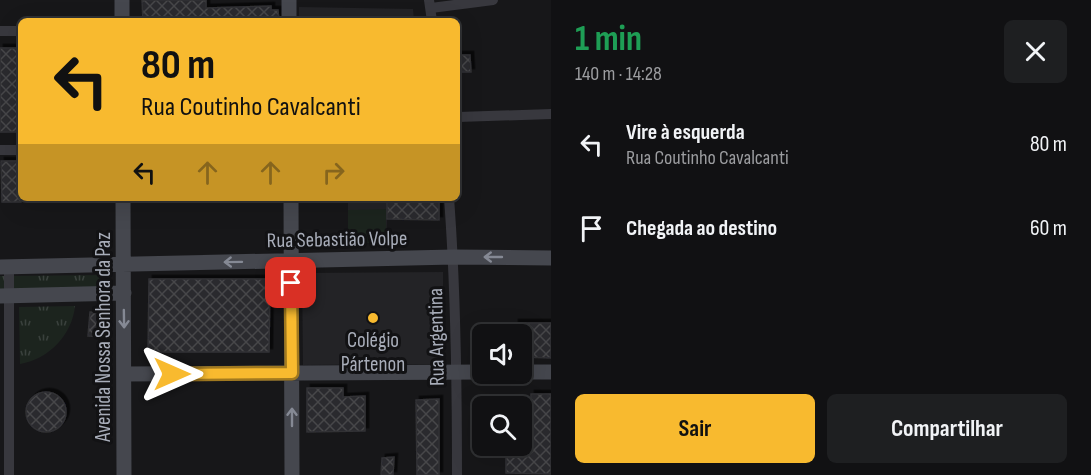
<!DOCTYPE html>
<html lang="pt">
<head>
<meta charset="utf-8">
<style>
	:root { --surface:#111113; --page:#1e1f21; --text:#f1f3f6; --muted:#9c9da0; --line:#303133; --accent:#f8ba2f }
	body { margin:0; font-family:"Sofia Sans Condensed",sans-serif; background:var(--page); color:var(--text); height:100vh; display:flex; flex-direction:column; font-size:22px; white-space:nowrap }
	* { box-sizing:border-box; margin:0 }
	p { font-size:20px; color:var(--muted) }
	.icon { flex:none; width:33px; height:33px; fill:none; stroke:currentColor; stroke-width:2; stroke-linecap:round; stroke-linejoin:round }
	.map { position:relative; flex:1; overflow:hidden }
	.details { display:flex; flex-direction:column; background:var(--surface); width:540px }
	.details>* { flex:none }
	.guide { position:absolute; left:18px; top:18px; width:442px; height:183px; border-radius:9px; box-shadow:0 6px 24px #0002,0 0 0 2px var(--line); background:#f8ba2f; color:#111; overflow:hidden }
	.buttons { position:absolute; left:472px; top:324px; display:grid; gap:12px }
	.buttons a { display:grid; place-items:center; width:60px; height:60px; border-radius:9px; background:var(--surface); box-shadow:0 6px 24px #0002,0 0 0 2px var(--line); font-size:30px }
	.pin { position:absolute; display:grid; place-items:center; width:51px; height:51px; color:#fff; margin:-26px; border-radius:12px; box-shadow:0 3px 9px #0006 }
	.me { position:absolute; width:66px; margin:-33px; rotate:90deg; stroke-linejoin:round; filter:drop-shadow(0 0 4px #0008) }
	.turn { display:flex; align-items:center; gap:21px; height:126px; padding:0 24px; font-size:27px }
	.turn .icon { width:78px; height:78px; stroke-width:2.5 }
	.turn b { display:block; font-size:42px; line-height:51px }
	.lanes { display:flex; align-items:center; height:57px; padding:0 24px; background:#0003; justify-content:center; gap:30px; direction:ltr }
	.lanes .off { opacity:.35 }
	.round { display:grid; place-items:center; flex:none; width:63px; height:63px; border-radius:9px; background:var(--page) }
	.headline { display:flex; align-items:center; justify-content:space-between; height:102px; padding:0 24px }
	h1 { font-size:36px; font-weight:700; line-height:45px; color:#1e9e55 }
	.primary-button { display:flex; gap:12px; margin-top:auto; padding:12px 24px }
	.primary-button a { flex:1; height:69px; border-radius:9px; background:var(--accent); color:#111; font-size:24px; font-weight:700; line-height:69px; text-align:center }
	.primary-button a+a { background:var(--page); color:var(--text) }
	ul { padding:0; list-style:none }
	li { display:flex; align-items:center; gap:18px; height:84px; padding:0 24px }
	li div { flex:1 }
	li b { display:block; font-size:22px }
	li em { font-style:normal }
	main { display:flex; flex:1; min-height:0 }
	.map>svg:first-child { display:block }
</style>
</head>
<body>
<main>
<div class="map">
<svg width="551" height="475" viewBox="0 0 551 475">
	<defs>
		<pattern id="grass-tufts" width="24" height="20" patternUnits="userSpaceOnUse" patternTransform="scale(1.5)"><rect width="24" height="20" fill="#1c241e"/><path d="M3 7l-1-3M5 7V3M7 7l1-3M15 17l-1-3M17 17v-4M19 17l1-3" fill="none" stroke="#3a413d"/></pattern>
		<pattern id="building-cross-hatch" width="8" height="8" patternUnits="userSpaceOnUse" patternTransform="scale(1.5)"><rect width="8" height="8" fill="#2a2a2d"/><path d="M0 0l8 8M0 8l8-8" fill="none" stroke="#464649"/></pattern>
		<filter id="shadow"><feDropShadow dx="3.5" dy="-3.5" stdDeviation="0" flood-color="#0009"/></filter>
	</defs>
	<rect width="100%" height="100%" fill="#171719"/>
	<path fill="#232326" d="M299 7 413 9 414 21H299Z
		M306 198H439V220L387 219 386 243H348V202H306Z
		M443 272V364L303 365 302 273Z"/>
	<path fill="url(#grass-tufts)" d="M107 275 103 288 0 289V276Z
		M75 306C72 335 49 359 20 364L19 307Z"/>
	<path fill="#1c241e" d="M386 209V243H348V210Z"/>
	<path fill="url(#building-cross-hatch)" stroke="#313135" stroke-width="1.5" filter="url(#shadow)" d="M142 0H206V8L271 6V10H278L279 21H143Z
		M0 48H21V132H0Z
		M458 55H470L471 72H458Z
		M1 161H21V202H2Z
		M387 198H439V220L387 219Z
		M149 279H270L269 352H148Z
		M90 312 105 313 104 337 88 336Z
		M515 323H551V358L522 357V334H515Z
		M307 388H343V397L365 396V431L307 432Z
		M26 412a20 20 0 1 1 40 0a20 20 0 1 1-40 0Z
		M531 394H551V474L506 473V446H522L523 435H531Z
		M439 399V475H417L416 400Z
		M394 457 393 475H381L382 458Z"/>
	<g fill="none" stroke-linecap="round" stroke-linejoin="round">
		<path stroke="#38383e" stroke-width="10" d="M429 0 432 21
			M431 8 493 0
			M0 31H21
			M458 117 551 114
			M0 150H21
			M449 198C456 290 457 383 457 475
			M9 266V475"/>
		<path stroke="#45474e" stroke-width="15" d="M122 0V21
			M289 0V21
			M123 198 124 475
			M291 198 292 475
			M0 267 454 257 551 258
			M0 296 124 293
			M522 372H551
			M125 374 483 372"/>
	</g>
	<defs><path id="oneway-shaft" d="M-6 0H5M1.5-3L5.5 0L1.5 3" fill="none" stroke-width="1.6" stroke-linecap="round" stroke-linejoin="round" transform="scale(1.5)"/></defs>
	<g stroke="#858994">
		<use href="#oneway-shaft" transform="translate(493 257) rotate(-180)"/>
		<use href="#oneway-shaft" transform="translate(233 262) rotate(179)"/>
		<use href="#oneway-shaft" transform="translate(124 319) rotate(89)"/>
		<use href="#oneway-shaft" transform="translate(292 417) rotate(-90)"/>
	</g>
	<g fill="none" stroke-linecap="round" stroke-linejoin="round">
		<g stroke="#a1791f" stroke-width="15">
			<path id="route" d="M172 374 292 373 291 283"/>
		</g>
		<use href="#route" stroke="#f8ba2f" stroke-width="10"/>
	</g>
	<circle fill="#f8ba2f" stroke="#121214" stroke-width="2" cx="373" cy="318" r="6"/>
	<g text-anchor="middle" stroke-width="6" stroke-linejoin="round" paint-order="stroke">
		<g font-size="21" fill="#a8adb9" stroke="#121214">
			<text transform="translate(337 239) rotate(-1)" y="7">Rua Sebastião Volpe</text>
			<text transform="translate(103 337) rotate(-90)" y="7">Avenida Nossa Senhora da Paz</text>
			<text transform="translate(436 337) rotate(-91)" y="7">Rua Argentina</text>
		</g>
		<g font-size="21" fill="#a8adb9" stroke="#121214">
			<text x="373" y="347">Colégio<tspan x="373" dy="24">Pártenon</tspan></text>
		</g>
	</g>
</svg>
<div class="buttons">
<a><svg class="icon" aria-label="sound" viewBox="0 0 24 24"><path d="M4 9h4l5-4v14l-5-4H4zM17 9q2 3 0 6"/></svg></a>
<a><svg class="icon" aria-label="search" viewBox="0 0 24 24"><circle cx="10" cy="10" r="6"/><path d="M15 15l6 6"/></svg></a>
</div>
<div class="pin" style="left:291px;top:283px;background:#d93025"><svg class="icon" aria-label="arrive" viewBox="0 0 24 24"><path d="M6 21V4h12l-3 4 3 4H6"/></svg></div>
<svg class="me" style="left:172px;top:374px" viewBox="-20 -20 40 40"><path d="M0-17L14 15 0 8-14 15z" fill="#f8ba2f" stroke="#fff" stroke-width="4"/></svg>
<div class="guide">
<div class="turn"><svg class="icon" aria-label="left" viewBox="0 0 24 24"><path d="M17 20v-9H6M10 6l-5 5 5 5"/></svg><div><b>80 m</b>Rua Coutinho Cavalcanti</div></div>
<div class="lanes"><svg class="icon" aria-label="left" viewBox="0 0 24 24"><path d="M17 20v-9H6M10 6l-5 5 5 5"/></svg><svg class="icon off" aria-label="ahead" viewBox="0 0 24 24"><path d="M12 20V5M6 11l6-6 6 6"/></svg><svg class="icon off" aria-label="ahead" viewBox="0 0 24 24"><path d="M12 20V5M6 11l6-6 6 6"/></svg><svg class="icon off" aria-label="right" viewBox="0 0 24 24"><path d="M7 20v-9h11M14 6l5 5-5 5"/></svg></div>
</div>
</div>
<section class="details">
<div class="headline"><div><h1>1 min</h1><p>140 m · 14:28</p></div><a class="round"><svg class="icon" aria-label="close" viewBox="0 0 24 24"><path d="M6 6l12 12M18 6L6 18"/></svg></a></div>
<ul>
<li><svg class="icon" aria-label="left" viewBox="0 0 24 24"><path d="M17 20v-9H6M10 6l-5 5 5 5"/></svg><div><b>Vire à esquerda</b><p>Rua Coutinho Cavalcanti</p></div><em>80 m</em></li>
<li><svg class="icon" aria-label="arrive" viewBox="0 0 24 24"><path d="M6 21V4h12l-3 4 3 4H6"/></svg><div><b>Chegada ao destino</b></div><em>60 m</em></li>
</ul>
<div class="primary-button"><a>Sair</a><a>Compartilhar</a></div>
</section>
</main>
</body>
</html>
